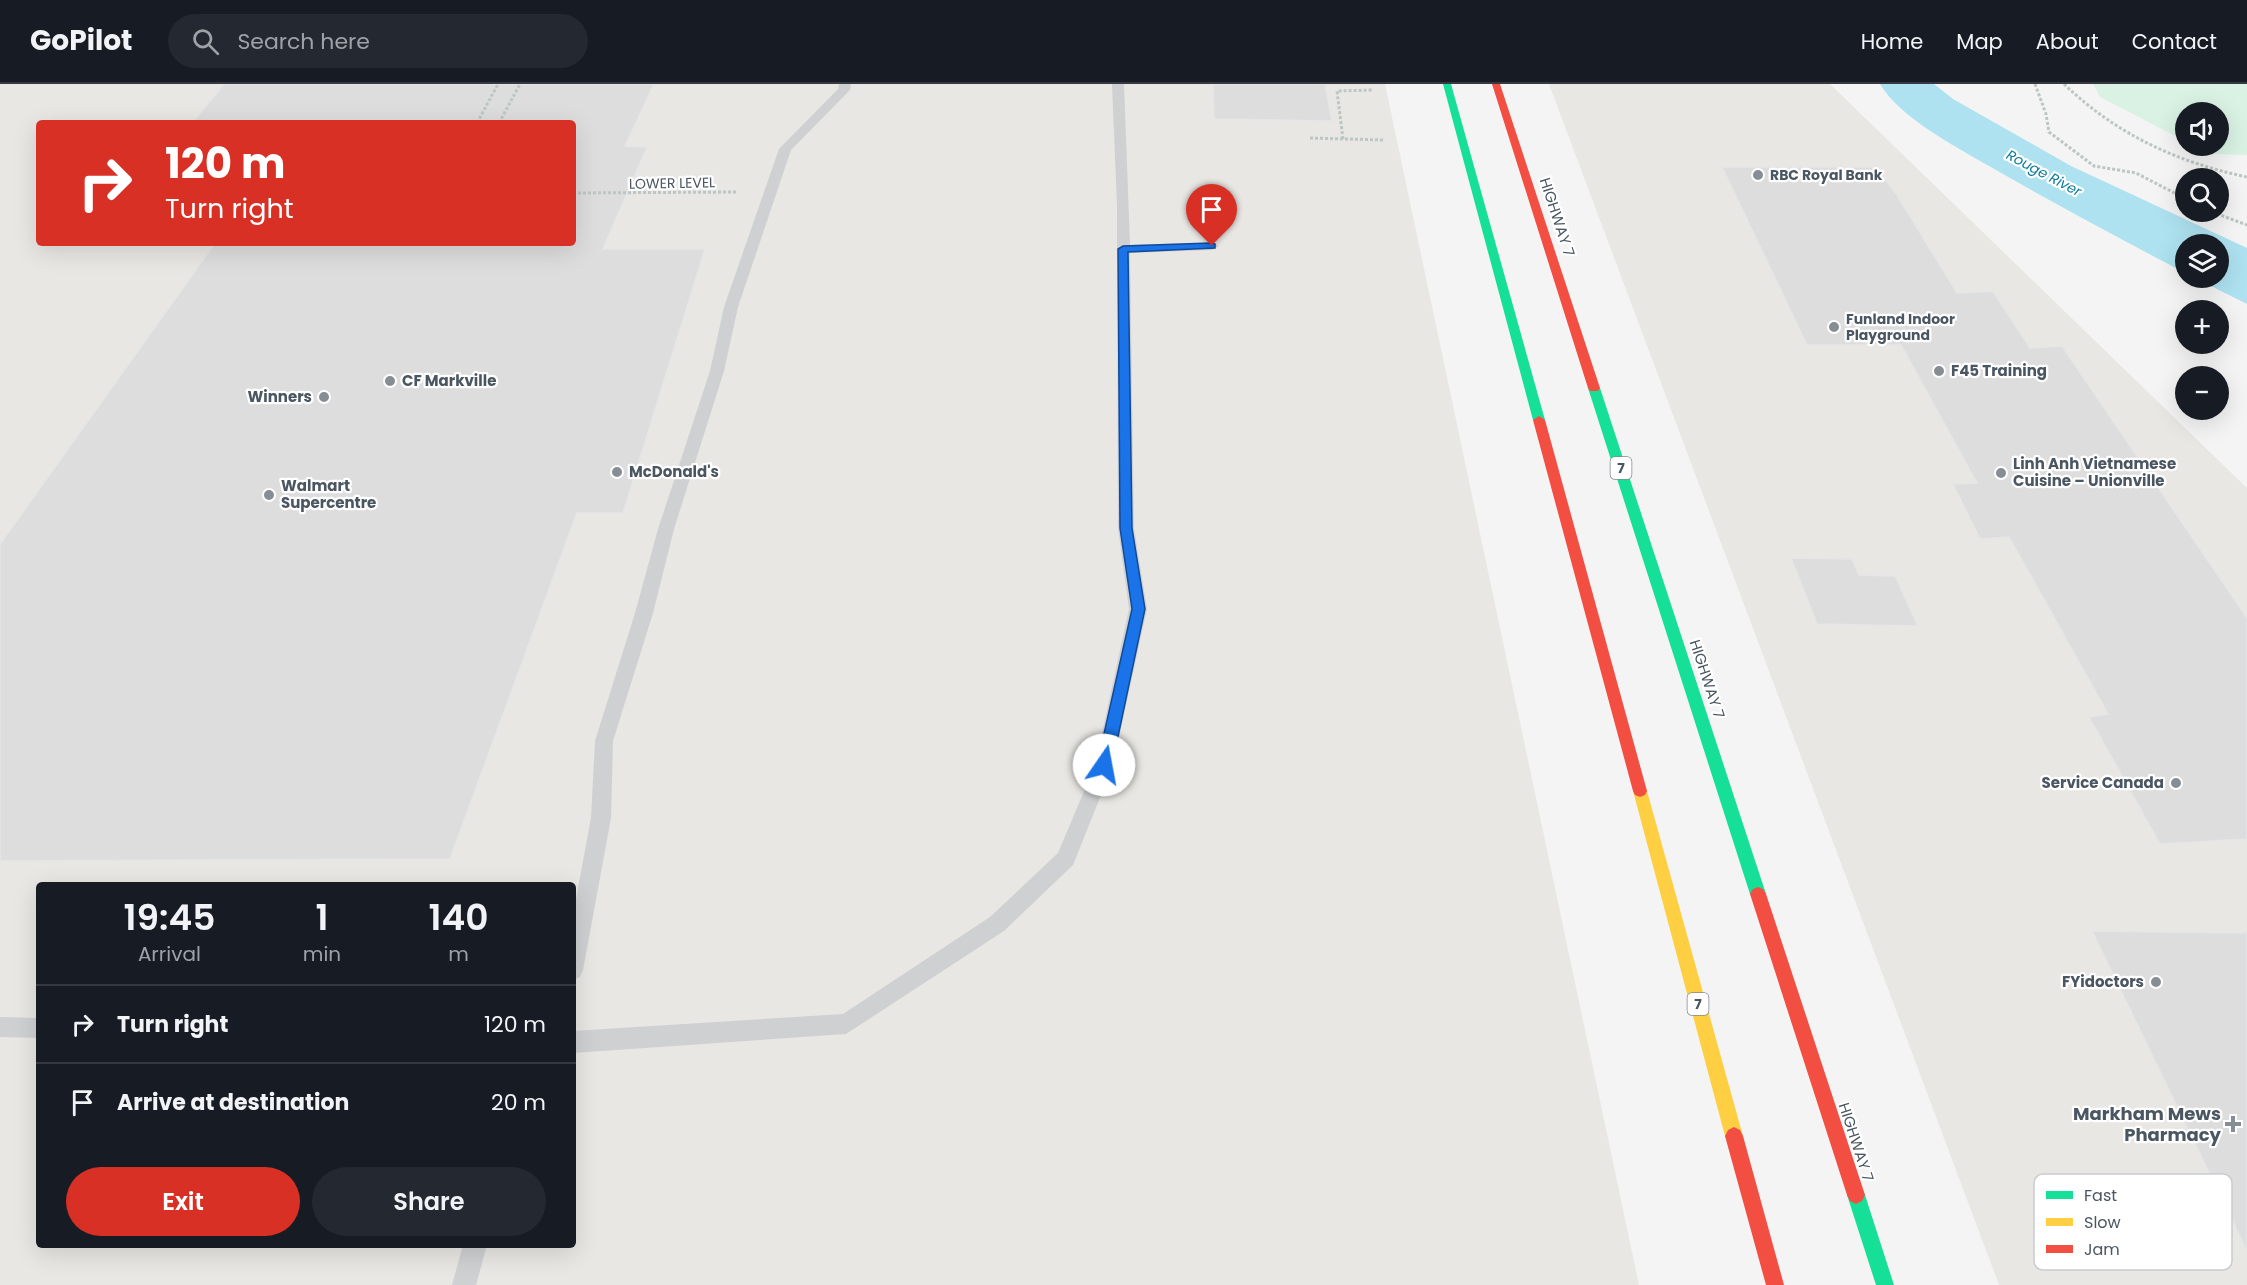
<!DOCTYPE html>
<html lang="en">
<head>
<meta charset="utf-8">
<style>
	:root { --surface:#171b24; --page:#242831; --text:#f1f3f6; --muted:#9ea1a6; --line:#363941; --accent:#d93025 }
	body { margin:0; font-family:Poppins,sans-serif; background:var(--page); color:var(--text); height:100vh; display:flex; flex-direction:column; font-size:22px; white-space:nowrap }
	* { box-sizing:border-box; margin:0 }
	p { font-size:20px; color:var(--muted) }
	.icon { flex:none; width:33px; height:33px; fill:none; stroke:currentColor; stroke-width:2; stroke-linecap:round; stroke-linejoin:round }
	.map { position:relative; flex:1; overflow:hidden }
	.drawer { position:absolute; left:36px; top:798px; width:540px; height:366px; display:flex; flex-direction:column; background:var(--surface); border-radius:6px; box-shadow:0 6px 24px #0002 }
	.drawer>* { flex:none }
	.hud { position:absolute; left:36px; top:36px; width:540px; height:126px; border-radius:6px; box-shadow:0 6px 24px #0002; background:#d93025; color:#fff; overflow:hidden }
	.fabs { position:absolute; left:2175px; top:18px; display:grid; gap:12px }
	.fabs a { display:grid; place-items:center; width:54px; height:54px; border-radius:50%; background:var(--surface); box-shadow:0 6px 24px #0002; font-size:30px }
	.pin { position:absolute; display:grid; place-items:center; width:51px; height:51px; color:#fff; margin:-62px -26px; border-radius:50% 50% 50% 0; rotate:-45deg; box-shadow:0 0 6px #0007 }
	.pin .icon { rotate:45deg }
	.me { position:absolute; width:66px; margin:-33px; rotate:12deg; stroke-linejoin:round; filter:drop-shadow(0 0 4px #0008) }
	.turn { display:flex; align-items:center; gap:21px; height:126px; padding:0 30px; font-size:27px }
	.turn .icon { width:78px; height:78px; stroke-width:2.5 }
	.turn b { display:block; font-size:42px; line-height:51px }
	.eta { display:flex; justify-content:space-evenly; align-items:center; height:102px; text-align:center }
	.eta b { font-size:36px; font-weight:600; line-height:42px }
	.button { display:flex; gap:12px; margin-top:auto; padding:12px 30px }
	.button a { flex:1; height:69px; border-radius:36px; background:var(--accent); color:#fff; font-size:24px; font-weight:600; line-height:69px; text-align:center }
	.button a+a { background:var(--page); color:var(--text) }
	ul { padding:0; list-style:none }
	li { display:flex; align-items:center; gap:18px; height:78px; padding:0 30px; border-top:2px solid var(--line) }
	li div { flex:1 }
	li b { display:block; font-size:22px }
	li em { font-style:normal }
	header { display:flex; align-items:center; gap:36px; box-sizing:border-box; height:84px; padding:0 30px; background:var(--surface); border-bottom:2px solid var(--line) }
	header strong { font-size:28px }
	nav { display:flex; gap:33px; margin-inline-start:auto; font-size:21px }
	.search { width:420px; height:54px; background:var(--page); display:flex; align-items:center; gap:15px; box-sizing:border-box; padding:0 21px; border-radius:33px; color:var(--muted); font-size:22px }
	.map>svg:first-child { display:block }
</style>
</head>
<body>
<header>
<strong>GoPilot</strong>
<div class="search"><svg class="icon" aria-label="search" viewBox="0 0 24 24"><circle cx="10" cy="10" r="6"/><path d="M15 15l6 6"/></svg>Search here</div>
<nav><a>Home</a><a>Map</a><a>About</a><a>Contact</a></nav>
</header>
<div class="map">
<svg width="2247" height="1201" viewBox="0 0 2247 1201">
	<rect width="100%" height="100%" fill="#f4f4f4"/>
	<path fill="#e8e7e3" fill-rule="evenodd" d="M0 0H1385L1639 1201H0ZM39 39H573V159H39ZM39 801H573V1161H39Z
		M1549 0H1830L2247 404V1201H1999Z"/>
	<path fill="#d9f2e3" d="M2093 0H2247V71L2211 70 2195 62H2218V28H2186L2185 57 2100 13Z"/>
	<path fill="#aee2f0" d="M1880 0H1934L1953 15 2071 82 2247 164V220L2195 194H2218V160H2186L2185 189C2119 154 2053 119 1989 82 1955 62 1900 34 1880 0Z"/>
	<path fill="#ddddde" stroke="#e5e6e7" stroke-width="1.5" d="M224 0H654L625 62 647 63 603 165H705L623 429H577L450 775 0 777V460L215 159H573V39H192Z
		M1213 0H1325L1332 37 1214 35Z
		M1722 83H1876L1897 111 1957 209 1993 207 2030 264 2062 262 2247 534V755L2160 760 2089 633 2108 630 2009 453 1980 455 1953 400 1977 399 1901 261H1807Z
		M1791 474 1852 475 1859 491 1895 492 1918 542 1817 540Z
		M2092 847 2247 849V1167Z"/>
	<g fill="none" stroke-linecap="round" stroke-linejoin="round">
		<path stroke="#bcc7c4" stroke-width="3" stroke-dasharray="3 2" stroke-linecap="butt" d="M2035 0 2046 30 2049 48 2094 82 2136 89 2186 115
			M2064 0C2116 50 2176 78 2247 93
			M477 39 498 0
			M499 39 520 0
			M1310 54 1383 56
			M1343 55 1337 7 1373 6
			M573 109 737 108
			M2212 128 2247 141"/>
		<path fill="#ced0d2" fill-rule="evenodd" d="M839 0H851L850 6 791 66 738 223 724 287 674 445 653 529 613 657 611 734 583 886 580 893 573 896V831L591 734 595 657 635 529 658 445 710 287 724 223 779 65 838 5Z
			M1112 0H1124L1130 161 1212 158 1219 162 1212 166 1130 169 1134 444 1147 525 1113 681 1073 781 1004 847 846 950 573 969V947L843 930 990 833 1058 769 1095 681 1129 525 1118 444 1117 122Z
			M0 933 39 934V954L0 953Z
			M463 1161H487L476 1201H452Z"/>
		<path fill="#16e098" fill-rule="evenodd" d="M1443 0H1451L1545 336 1543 339 1539 340 1533 336Z
			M1594 300 1600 304 1766 810 1763 815 1758 817 1753 815 1750 810 1588 304Z
			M1856 1102 1862 1105 1865 1111 1894 1201H1876L1847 1111 1850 1105Z"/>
		<path fill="#ffcf43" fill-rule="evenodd" d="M1640 701 1645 703 1647 707 1743 1052 1740 1058 1734 1061 1728 1058 1725 1052 1633 707 1635 703Z"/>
		<path fill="#f24e42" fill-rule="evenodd" d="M1492 0H1500L1600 304 1598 307H1590L1588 304Z
			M1539 332 1545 336 1647 707 1645 711 1640 713 1635 711 1633 707 1533 336Z
			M1758 803 1763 805 1766 810 1865 1111 1862 1117 1856 1120 1850 1117 1847 1111 1750 810 1753 805Z
			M1734 1043 1740 1046 1743 1052 1784 1201H1766L1725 1052 1728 1046Z"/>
	</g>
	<path fill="#1a73e8" stroke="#114b97" stroke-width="1.5" d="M1212 159 1215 160V164L1128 168 1132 444 1145 525 1112 681 1110 685H1099L1097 681 1132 525 1120 444 1118 165 1123 162Z"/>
	<g fill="#868d94" stroke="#fff" stroke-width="2">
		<circle cx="1758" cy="91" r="6"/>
		<circle cx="1834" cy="243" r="6"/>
		<circle cx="1939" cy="287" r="6"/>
		<circle cx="390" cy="297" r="6"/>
		<circle cx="324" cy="313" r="6"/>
		<circle cx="617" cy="388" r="6"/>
		<circle cx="2001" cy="389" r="6"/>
		<circle cx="269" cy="411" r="6"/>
		<circle cx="2176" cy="699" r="6"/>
		<circle cx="2156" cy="898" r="6"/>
		<path d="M2230 1031h6v6h6v6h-6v6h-6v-6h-6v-6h6z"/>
	</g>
	<g text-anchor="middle" stroke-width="4.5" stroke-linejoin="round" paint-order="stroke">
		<g font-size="14" font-style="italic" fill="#0c7c9b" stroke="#fff">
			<text transform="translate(2044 89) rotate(28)" y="5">Rouge River</text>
		</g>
		<g font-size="14" font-weight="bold" fill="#4a5661" stroke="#fff" text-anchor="start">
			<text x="1770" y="96">RBC Royal Bank</text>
			<text x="1846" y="240">Funland Indoor<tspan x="1846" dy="16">Playground</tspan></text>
		</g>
		<g font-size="14" fill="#4a5661" stroke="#fff">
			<text transform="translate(672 99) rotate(-1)" y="5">LOWER LEVEL</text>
		</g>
		<g fill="#fff" stroke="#808990" stroke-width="1.5">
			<rect x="1610.5" y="373" width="21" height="22" rx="4.5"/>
			<rect x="1687.5" y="909" width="21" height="22" rx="4.5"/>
		</g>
		<g font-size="14" font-weight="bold" fill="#4a5661">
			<text x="1621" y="389">7</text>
			<text x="1698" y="925">7</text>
		</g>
		<g font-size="15" fill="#4a5661" stroke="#fff">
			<text transform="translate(1557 133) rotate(72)" y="5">HIGHWAY 7</text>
			<text transform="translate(1707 595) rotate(72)" y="5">HIGHWAY 7</text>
			<text transform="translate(1856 1058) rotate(72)" y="5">HIGHWAY 7</text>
		</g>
		<g font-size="15" font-weight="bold" fill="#4a5661" stroke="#fff" text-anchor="start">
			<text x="1951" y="292">F45 Training</text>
			<text x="402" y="302">CF Markville</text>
			<text x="312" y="318" text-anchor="end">Winners</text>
			<text x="2013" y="385">Linh Anh Vietnamese<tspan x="2013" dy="17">Cuisine – Unionville</tspan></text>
			<text x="629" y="393">McDonald's</text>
			<text x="281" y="407">Walmart<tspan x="281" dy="17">Supercentre</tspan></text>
			<text x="2164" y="704" text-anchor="end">Service Canada</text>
			<text x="2144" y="903" text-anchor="end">FYidoctors</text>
		</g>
		<g font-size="18" font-weight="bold" fill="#4a5661" stroke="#fff" text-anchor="end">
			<text x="2221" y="1036">Markham Mews<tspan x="2221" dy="21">Pharmacy</tspan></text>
		</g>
	</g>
	<rect x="2034" y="1090" width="198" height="96" rx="9" fill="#fff" stroke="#c9ccd0" stroke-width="1.5"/>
	<rect x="2046" y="1107" width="27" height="8" fill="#16e098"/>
	<rect x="2046" y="1134" width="27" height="8" fill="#ffcf43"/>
	<rect x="2046" y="1161" width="27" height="8" fill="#f24e42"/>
	<g font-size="16" fill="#4a5661">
		<text x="2084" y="1117">Fast</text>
		<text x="2084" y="1144">Slow</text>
		<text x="2084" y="1171">Jam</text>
	</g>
</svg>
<div class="fabs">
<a><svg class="icon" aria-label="sound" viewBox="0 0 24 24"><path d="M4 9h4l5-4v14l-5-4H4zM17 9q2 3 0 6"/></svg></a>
<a><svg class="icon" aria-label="search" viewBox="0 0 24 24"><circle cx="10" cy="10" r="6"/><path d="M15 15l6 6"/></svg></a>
<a><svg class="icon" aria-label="layers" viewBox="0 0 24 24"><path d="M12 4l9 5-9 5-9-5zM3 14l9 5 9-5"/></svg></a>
<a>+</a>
<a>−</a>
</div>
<div class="pin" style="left:1212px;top:162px;background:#d93025"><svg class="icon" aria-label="arrive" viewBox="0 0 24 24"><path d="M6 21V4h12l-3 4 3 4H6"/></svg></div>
<svg class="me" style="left:1104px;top:681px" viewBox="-20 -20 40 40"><circle r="19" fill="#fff"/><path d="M0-13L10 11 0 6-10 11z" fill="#1a73e8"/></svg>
<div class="hud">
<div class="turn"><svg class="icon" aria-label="right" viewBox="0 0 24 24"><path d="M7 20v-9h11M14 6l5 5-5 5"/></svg><div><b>120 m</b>Turn right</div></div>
</div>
<section class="drawer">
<div class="eta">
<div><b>19:45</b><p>Arrival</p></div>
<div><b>1</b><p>min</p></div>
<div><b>140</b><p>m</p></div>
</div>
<ul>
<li><svg class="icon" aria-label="right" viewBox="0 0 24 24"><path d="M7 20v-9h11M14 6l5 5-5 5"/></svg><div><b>Turn right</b></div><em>120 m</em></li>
<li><svg class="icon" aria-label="arrive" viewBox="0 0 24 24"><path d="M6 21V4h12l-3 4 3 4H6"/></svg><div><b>Arrive at destination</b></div><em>20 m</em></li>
</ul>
<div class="button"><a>Exit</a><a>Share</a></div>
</section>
</div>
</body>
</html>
